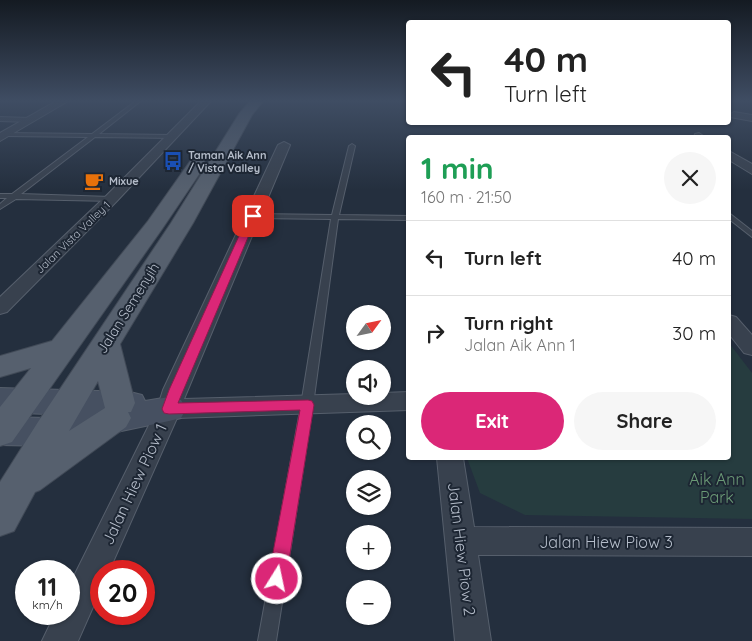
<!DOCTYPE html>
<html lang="en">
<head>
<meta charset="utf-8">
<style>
	:root { --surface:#fff; --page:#f6f6f6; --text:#222; --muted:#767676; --line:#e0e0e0; --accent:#db2777 }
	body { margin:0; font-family:Quicksand,sans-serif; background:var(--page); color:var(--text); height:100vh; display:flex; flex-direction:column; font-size:19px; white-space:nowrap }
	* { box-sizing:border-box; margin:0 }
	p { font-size:16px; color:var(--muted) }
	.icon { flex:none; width:28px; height:28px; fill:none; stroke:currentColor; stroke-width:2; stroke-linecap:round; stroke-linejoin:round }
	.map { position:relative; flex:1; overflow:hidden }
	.details { position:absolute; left:406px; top:135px; width:325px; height:325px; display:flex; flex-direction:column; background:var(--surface); border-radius:5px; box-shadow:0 1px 4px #0004 }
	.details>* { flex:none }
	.banner { position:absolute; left:406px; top:20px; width:325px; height:105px; border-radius:5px; box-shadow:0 1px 4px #0004; background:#fff; color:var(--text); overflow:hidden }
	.needle { width:32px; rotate:57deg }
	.fabs { position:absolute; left:346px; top:305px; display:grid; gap:10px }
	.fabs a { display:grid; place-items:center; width:45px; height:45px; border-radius:50%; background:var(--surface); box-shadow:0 1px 4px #0004; font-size:25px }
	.speed { position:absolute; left:15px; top:560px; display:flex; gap:10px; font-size:25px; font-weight:700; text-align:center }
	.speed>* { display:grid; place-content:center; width:65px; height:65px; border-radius:50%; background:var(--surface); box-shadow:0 1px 4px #0004; line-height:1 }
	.speed small { font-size:12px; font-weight:400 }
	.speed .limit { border:8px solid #d22; background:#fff; color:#111 }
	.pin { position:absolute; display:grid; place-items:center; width:42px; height:42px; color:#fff; margin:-21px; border-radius:10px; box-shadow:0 2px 8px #0006 }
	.me { position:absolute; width:55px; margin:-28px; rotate:10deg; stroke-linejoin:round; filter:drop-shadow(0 0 4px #0008) }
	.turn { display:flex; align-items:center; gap:18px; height:105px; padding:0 15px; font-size:22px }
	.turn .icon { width:65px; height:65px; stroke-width:2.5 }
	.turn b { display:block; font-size:35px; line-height:42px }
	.round { display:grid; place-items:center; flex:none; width:52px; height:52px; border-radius:26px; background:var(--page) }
	.headline { display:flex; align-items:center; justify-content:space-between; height:85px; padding:0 15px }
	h1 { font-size:30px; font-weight:700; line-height:38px; color:#1e9e55 }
	.button { display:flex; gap:10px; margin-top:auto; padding:10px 15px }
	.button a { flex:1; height:58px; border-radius:30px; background:var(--accent); color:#fff; font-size:20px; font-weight:700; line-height:58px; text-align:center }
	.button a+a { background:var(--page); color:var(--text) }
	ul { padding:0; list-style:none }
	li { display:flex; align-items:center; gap:15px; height:75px; padding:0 15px; border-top:1px solid var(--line) }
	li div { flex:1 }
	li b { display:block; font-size:19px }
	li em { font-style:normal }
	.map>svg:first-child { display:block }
</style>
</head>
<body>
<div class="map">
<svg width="752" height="641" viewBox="0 0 752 641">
	<rect width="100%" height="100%" fill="#242f3e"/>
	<path fill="#263c3f" d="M729 343 752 373V519L525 515 480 493 467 458H729Z"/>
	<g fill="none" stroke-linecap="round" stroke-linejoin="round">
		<g stroke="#565f6c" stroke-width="2">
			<path id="lane" d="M137 100H142L99 134 172 135 175 137 174 138 95 137 21 194 111 197H114V201L16 199 0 209V204L7 198H0V194H12L88 137 6 136 3 134 4 133 92 134Z
				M748 100H752V101H748Z
				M0 117 30 118 33 120 30 122 0 121Z
				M352 144 355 146 339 215 409 216V220L338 219 313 405 276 641H258L301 405 331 219 253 218 249 216 253 214 332 215 349 146Z
				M729 213 752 231V237L729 219Z"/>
		</g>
		<g stroke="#565f6c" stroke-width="2">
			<path id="street" d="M58 100H70L0 141V133Z
				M202 100H212L116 202 7 312 0 314V297L106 196Z
				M734 112 752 115V121L730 117 729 115Z
				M699 133 706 138H694L695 134Z
				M284 142 290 145 184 399 355 394V396H382V393L409 392V410L177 418 109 571H101V589L78 641H42L55 614H69V586L157 409 163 390 278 145Z
				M729 151 752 164V174L729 160Z
				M729 315 736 317 752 335V355L744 353 729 334Z
				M437 458H463L474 527 752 528V556L478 555 491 641H455Z"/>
		</g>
		<g stroke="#565f6c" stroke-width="2">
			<path id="secondary" d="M0 388 130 392 142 395 145 401 169 397 181 400 186 409 181 418 169 421 50 446 0 445V417L50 418 69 415 0 412Z"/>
		</g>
		<g stroke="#414a57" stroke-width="2">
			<path id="primary" d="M251 100H264L252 115 193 223 120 344 135 403 131 412H128L131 418 126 427 40 490 35 492 14 531 0 536V482L38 422 171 223 239 114ZM98 381 105 408 69 431Z
				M197 159 203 160 206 164 162 229 12 442 0 446V407L31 368 0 377V356L52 341 148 221 191 160Z"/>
		</g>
		<use href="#lane" fill="#38414e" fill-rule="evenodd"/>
		<use href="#street" fill="#38414e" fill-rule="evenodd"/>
		<use href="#secondary" fill="#465061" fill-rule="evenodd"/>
		<use href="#primary" fill="#56606e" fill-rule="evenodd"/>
	</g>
	<linearGradient id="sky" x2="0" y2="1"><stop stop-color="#141a22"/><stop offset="0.53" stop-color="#3f4d63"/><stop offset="1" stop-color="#3f4d63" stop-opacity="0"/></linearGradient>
	<rect width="752" height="190" fill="url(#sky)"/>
	<path fill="#db2777" stroke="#8e194d" d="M253 213 257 216 178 403 308 400 312 401 314 405 286 579 284 585 277 588 271 585 268 579 300 410 169 414 164 413 162 409 169 390 248 216Z"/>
	<defs>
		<g id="bus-bare" transform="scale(1.5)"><path d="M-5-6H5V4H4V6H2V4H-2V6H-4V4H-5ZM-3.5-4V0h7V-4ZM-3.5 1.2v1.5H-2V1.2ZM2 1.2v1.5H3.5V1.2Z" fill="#1a4fb4" stroke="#1d2633" stroke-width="2.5" paint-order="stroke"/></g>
		<g id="cafe-bare" transform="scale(1.5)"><path d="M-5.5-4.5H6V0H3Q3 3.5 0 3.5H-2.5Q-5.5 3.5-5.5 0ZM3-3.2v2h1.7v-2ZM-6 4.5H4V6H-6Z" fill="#e8710a" stroke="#1d2633" stroke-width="2.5" paint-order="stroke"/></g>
	</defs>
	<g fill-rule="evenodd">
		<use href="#bus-bare" x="173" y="161"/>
		<use href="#cafe-bare" x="94" y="181"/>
	</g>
	<g text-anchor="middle" stroke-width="4" stroke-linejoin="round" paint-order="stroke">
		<g font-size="11" font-weight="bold" fill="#b4bcc9" stroke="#1d2633" text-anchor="start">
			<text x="188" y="159">Taman Aik Ann<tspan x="188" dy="13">/ Vista Valley</tspan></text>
			<text x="109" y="185">Mixue</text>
		</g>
		<g font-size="11" fill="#b4bcc9" stroke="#1d2633">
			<text transform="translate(73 237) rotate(-44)" y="4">Jalan Vista Valley 1</text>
		</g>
		<g font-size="14" fill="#b4bcc9" stroke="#1d2633">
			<text transform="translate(128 308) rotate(-58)" y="5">Jalan Semenyih</text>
		</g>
		<g font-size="16" fill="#6b9a76" stroke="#1d2633">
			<text x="717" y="485">Aik Ann<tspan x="717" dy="18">Park</tspan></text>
		</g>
		<g font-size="16" fill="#b4bcc9" stroke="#1d2633">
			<text transform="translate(134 484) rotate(-65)" y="6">Jalan Hiew Piow 1</text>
			<text x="606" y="548">Jalan Hiew Piow 3</text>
			<text transform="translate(462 549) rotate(83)" y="6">Jalan Hiew Piow 2</text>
		</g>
	</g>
</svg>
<div class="fabs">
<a><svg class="needle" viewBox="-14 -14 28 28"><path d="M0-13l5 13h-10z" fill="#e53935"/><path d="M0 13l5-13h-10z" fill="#767676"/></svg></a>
<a><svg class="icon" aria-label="sound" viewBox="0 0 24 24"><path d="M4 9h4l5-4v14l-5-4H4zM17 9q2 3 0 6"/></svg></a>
<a><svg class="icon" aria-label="search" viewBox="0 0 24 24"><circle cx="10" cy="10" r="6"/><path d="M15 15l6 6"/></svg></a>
<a><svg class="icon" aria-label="layers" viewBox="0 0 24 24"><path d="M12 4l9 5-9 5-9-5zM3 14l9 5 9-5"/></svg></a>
<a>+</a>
<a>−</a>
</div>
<div class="speed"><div>11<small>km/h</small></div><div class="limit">20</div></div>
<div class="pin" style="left:253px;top:216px;background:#d93025"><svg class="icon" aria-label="arrive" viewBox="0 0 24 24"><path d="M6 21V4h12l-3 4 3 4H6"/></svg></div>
<svg class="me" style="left:277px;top:579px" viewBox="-20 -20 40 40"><circle r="17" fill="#db2777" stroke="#fff" stroke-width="3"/><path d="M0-11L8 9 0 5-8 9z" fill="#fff"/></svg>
<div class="banner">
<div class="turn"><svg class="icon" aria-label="left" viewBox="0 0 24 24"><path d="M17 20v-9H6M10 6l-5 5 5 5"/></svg><div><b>40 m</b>Turn left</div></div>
</div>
<section class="details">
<div class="headline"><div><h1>1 min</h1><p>160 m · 21:50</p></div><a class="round"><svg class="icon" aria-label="close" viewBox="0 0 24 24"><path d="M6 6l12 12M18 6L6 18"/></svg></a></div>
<ul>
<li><svg class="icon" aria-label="left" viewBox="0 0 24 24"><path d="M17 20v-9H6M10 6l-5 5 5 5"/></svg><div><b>Turn left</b></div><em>40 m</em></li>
<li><svg class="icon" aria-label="right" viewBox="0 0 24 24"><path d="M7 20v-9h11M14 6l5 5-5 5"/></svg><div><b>Turn right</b><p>Jalan Aik Ann 1</p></div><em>30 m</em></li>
</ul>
<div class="button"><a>Exit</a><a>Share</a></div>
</section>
</div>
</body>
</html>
